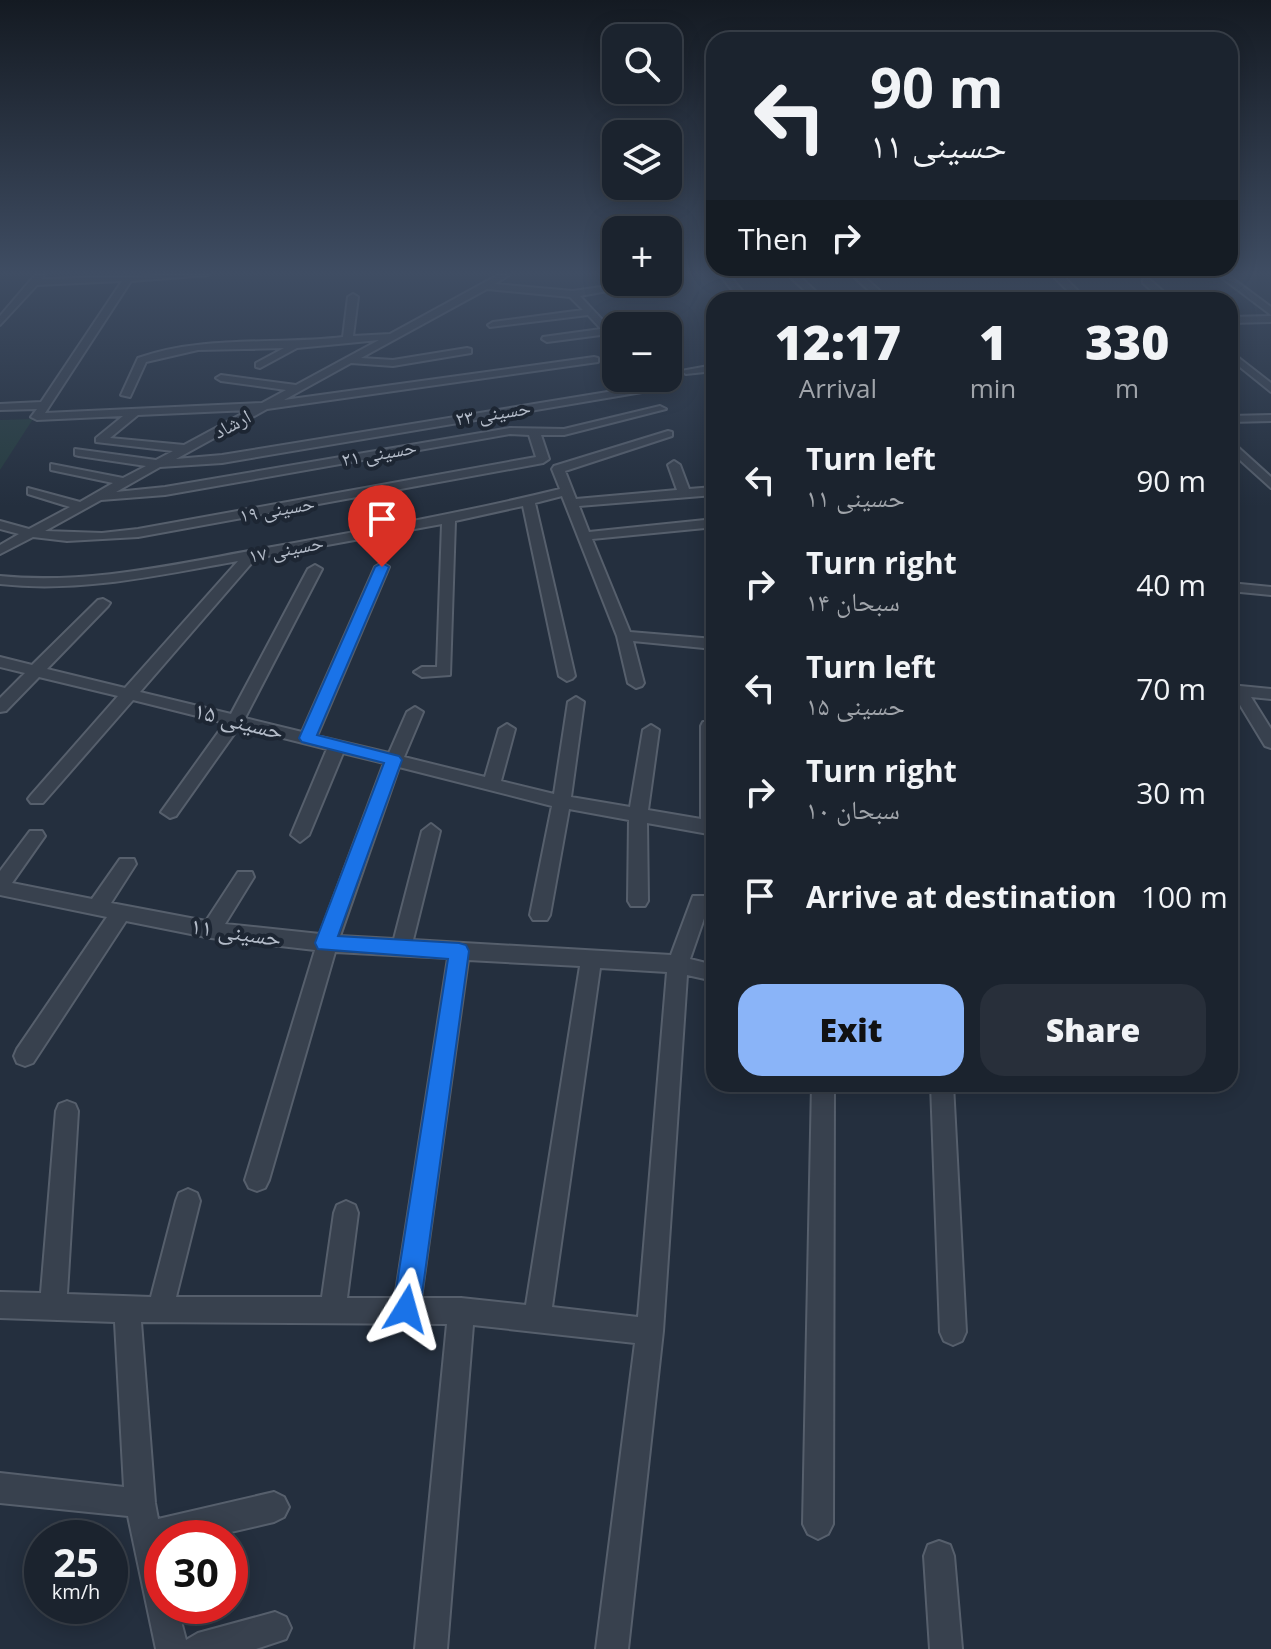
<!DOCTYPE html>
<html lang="en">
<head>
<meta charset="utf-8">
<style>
	:root { --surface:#1b232e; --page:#282f3a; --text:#f1f3f6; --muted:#a0a4aa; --line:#39404a; --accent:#8ab4f8 }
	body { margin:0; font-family:"Open Sans","Noto Naskh Arabic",sans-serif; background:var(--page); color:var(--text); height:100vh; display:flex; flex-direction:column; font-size:30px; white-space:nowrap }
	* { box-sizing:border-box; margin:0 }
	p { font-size:26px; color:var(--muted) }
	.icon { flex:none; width:44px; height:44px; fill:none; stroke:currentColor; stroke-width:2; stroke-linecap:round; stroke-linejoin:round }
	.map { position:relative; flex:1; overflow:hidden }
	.details { position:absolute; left:706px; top:292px; width:532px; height:800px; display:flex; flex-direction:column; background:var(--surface); border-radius:24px; box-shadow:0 4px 20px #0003,0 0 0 2px var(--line) }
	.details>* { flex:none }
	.hud { position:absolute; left:706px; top:32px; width:532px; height:244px; border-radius:24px; box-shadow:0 4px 20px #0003,0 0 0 2px var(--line); background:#1b232e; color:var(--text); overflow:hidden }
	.controls { position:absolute; left:602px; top:24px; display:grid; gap:16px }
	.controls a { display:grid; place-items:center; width:80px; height:80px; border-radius:16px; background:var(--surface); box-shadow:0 4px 20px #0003,0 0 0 2px var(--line); font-size:40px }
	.speed { position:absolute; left:24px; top:1520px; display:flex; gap:16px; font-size:40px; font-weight:700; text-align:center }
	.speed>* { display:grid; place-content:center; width:104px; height:104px; border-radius:50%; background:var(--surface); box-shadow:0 4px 20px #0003,0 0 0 2px var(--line); line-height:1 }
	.speed small { font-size:20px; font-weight:400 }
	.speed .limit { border:12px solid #d22; background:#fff; color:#111 }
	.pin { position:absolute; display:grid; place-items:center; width:68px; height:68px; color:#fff; margin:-82px -34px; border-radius:50% 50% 50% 0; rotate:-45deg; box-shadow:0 0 8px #0007 }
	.pin .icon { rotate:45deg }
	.me { position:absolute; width:88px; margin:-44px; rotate:8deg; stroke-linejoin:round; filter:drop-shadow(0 0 6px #0008) }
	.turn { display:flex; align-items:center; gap:28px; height:168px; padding:0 32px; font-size:36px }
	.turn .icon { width:104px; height:104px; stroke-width:2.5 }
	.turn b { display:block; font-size:56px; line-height:68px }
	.then { display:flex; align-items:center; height:76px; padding:0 32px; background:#0003; gap:16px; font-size:30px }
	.eta { display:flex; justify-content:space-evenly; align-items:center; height:136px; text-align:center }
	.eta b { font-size:48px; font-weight:800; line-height:56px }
	.primary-button { display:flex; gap:16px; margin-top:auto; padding:16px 32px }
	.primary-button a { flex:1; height:92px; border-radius:24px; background:var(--accent); color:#111; font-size:32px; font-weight:800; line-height:92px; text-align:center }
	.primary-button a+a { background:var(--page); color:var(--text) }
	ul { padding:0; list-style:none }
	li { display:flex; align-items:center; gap:24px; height:104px; padding:0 32px }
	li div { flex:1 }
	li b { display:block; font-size:30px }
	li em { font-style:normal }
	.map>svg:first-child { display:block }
</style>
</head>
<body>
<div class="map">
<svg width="1271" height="1649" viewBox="0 0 1271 1649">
	<rect width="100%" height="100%" fill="#242f3e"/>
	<path fill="#263c3f" d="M33 419 0 470V420Z"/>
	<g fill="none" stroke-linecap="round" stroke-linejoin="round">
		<g stroke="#565f6c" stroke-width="4">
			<path id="street" d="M35 275H44L41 279 208 275 131 281 45 413 262 403 286 390 221 381 216 378 221 375 296 385 379 340 297 348 260 368 256 367V363L284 348 198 350 146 362 130 397 121 395 138 358C204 335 275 345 343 337L348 297 353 294 358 297 353 336 390 334 498 275H509L495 284 573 291 636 282 646 284 580 296 610 328 616 327V333L547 342 542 339 543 337 601 329 588 315 490 327 488 325 493 322 583 310 570 297 487 289 361 358 393 360 467 348 471 349V353L393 366 351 363 284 400 594 357 598 358V362L267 409 176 459 222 455 638 387 642 388V392L222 463 160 467 116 492 165 487 510 428 564 429 660 406 666 409 564 435H541L549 459 543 463 138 537 67 541 33 537 0 554V545L19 534 0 529V521L29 529 70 507 28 494V488L80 502 113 483 51 470V464L123 478 146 466 79 456 75 455V449L156 460 173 451 96 442V438L123 416 37 420 31 417 37 409 0 410V404L41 402 122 281 37 285 0 325V316ZM249 410 184 445 110 438 138 415ZM510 434 529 435 536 457 138 529 102 533 45 531 101 500 165 495Z
				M720 275H729L750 300H740Z
				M788 275H798L825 300H815Z
				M852 275H862L890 300H879Z
				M1052 275H1062L1087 300H1077Z
				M1218 275H1228L1271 307V315Z
				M1143 279H1149L1173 300H1162L1143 283Z
				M1271 316V322L1230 323V317Z
				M677 319 680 320V324L642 326Z
				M1230 351 1271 383V392L1230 359Z
				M714 365V371L686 374 681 371Z
				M1271 415V421L1230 422V416Z
				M668 431 672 432V436L565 471 576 499 677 490 668 465 674 461 680 465 689 489 714 487V495L579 506 589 532 705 520 712 524 705 528 592 539 630 632 714 639V649L633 641 644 683 642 686 636 688 628 683 617 636 562 496 535 503 575 676 572 679 567 681 559 676 523 506 455 521 450 675 422 677 414 672 422 667H437L442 524 256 558 140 692 231 714 308 569 315 565 322 569 245 718 302 732 375 567 382 563 389 567 317 736 389 753 407 712 415 707 423 712 404 757 485 777 499 729 507 724 515 729 501 781 554 794 568 702 576 697 584 702 571 797 630 807 643 730 651 725 659 730 648 810 701 819V726L703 722H714V835L647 823 648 901 645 906H631L628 901 629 820 569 809 550 915 547 920H533L530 915 552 806 399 767 340 936 394 939 422 831 431 824 440 831 413 940 671 955 693 896H707L710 901 690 959 714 965V981L687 975 663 1331 628 1649H596L635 1343 473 1325 447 1649H415L447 1324 141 1322 155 1503 158 1519 274 1492 284 1497 289 1507 284 1517 274 1522 205 1538H162V1606H177L186 1640 198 1633 275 1612 286 1617 291 1628 286 1639 256 1649H156L128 1516 0 1503V1473L124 1487 115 1322 0 1318V1292L41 1293 56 1111 59 1104 67 1101 75 1104 78 1111 67 1294 151 1297 176 1201 179 1193 188 1189 197 1193 200 1201 176 1297H322L334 1213 337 1205 346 1201 355 1205 358 1213 347 1298H395L448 958 335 952 269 1180 265 1188 257 1191 249 1188 245 1180 315 950 211 938 126 921 33 1063 25 1066 17 1063 14 1056 17 1049 107 917 0 895V871L30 831H42L45 836 12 883 92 899 120 859H134L136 864 111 903 206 921 238 872H252L254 877 225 924 320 934 384 763 343 753 309 835 300 842 291 835 327 749 239 727 176 816 170 818 161 812 225 723 133 700 43 803H31L28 799 31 795 118 696 39 677 6 711 0 712V698L25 673 0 667V657L32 665 98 600 103 599 110 603 108 606 47 669 125 688 238 561C160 575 80 593 0 584V576C87 585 175 564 261 549 361 531 462 513 560 489L552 469 554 466ZM468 960 580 966 526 1305 461 1298H421ZM600 968 667 972 638 1317 552 1307Z
				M1230 440 1271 477V488L1230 451Z
				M1230 538 1236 539V545L1230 546Z
				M1230 583 1271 587V595L1230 591Z
				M1230 685 1271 689V699L1251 697 1271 729V748L1265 746 1234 695H1230Z
				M812 1084H834L833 1524 828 1534 818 1539 808 1534 803 1524Z
				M931 1084H953L966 1332 962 1341 953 1345 944 1341 940 1332Z
				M939 1541 950 1545 954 1556 962 1649H930L924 1556 928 1545Z"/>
		</g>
		<use href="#street" fill="#38414e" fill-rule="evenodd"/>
	</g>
	<linearGradient id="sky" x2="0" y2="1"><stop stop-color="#141a22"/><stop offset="0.54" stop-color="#3f4d63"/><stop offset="1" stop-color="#3f4d63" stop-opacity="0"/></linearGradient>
	<rect width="1271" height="506" fill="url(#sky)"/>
	<path fill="#1a73e8" stroke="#114b97" stroke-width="2" d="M382 563 389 567 317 735 399 756 402 760 338 936 459 943 466 945 469 951 420 1309 416 1318 406 1322 397 1318 393 1309 448 959 318 949 315 943 384 763 302 742 299 738 375 567Z"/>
	<g text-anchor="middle" stroke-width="8" stroke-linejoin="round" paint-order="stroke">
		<g font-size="20" fill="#b4bcc9" stroke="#1d2633">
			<text transform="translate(493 413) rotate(-9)" y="7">حسینی ۲۳</text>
			<text transform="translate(232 424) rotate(-28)" y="7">ارشاد</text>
			<text transform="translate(379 453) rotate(-10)" y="7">حسینی ۲۱</text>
			<text transform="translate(277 509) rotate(-10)" y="7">حسینی ۱۹</text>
			<text transform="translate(286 549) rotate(-11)" y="7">حسینی ۱۷</text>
		</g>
		<g font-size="24" fill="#b4bcc9" stroke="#1d2633">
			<text transform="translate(239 721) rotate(14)" y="8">حسینی ۱۵</text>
			<text transform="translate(236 932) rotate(8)" y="8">حسینی ۱۱</text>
		</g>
	</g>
</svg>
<div class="controls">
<a><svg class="icon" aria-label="search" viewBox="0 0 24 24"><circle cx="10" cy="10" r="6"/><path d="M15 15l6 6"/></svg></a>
<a><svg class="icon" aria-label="layers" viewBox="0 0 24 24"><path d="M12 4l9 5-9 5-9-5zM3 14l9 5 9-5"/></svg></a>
<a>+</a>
<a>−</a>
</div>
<div class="speed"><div>25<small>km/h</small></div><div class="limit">30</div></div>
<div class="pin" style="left:382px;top:567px;background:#d93025"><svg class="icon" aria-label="arrive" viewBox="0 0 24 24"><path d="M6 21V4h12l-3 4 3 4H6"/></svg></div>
<svg class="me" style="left:406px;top:1309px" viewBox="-20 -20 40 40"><path d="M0-17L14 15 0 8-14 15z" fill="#1a73e8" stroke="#fff" stroke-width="4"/></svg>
<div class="hud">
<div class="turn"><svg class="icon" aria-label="left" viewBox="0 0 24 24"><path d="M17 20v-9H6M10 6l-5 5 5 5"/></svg><div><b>90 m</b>حسینی ۱۱</div></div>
<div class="then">Then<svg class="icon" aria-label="right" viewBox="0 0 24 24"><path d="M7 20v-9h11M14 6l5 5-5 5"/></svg></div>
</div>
<section class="details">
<div class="eta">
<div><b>12:17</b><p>Arrival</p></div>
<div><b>1</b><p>min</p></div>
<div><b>330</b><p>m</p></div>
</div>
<ul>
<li><svg class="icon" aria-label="left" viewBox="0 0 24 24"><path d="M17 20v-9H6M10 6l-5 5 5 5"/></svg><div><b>Turn left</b><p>حسینی ۱۱</p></div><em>90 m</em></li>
<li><svg class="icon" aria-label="right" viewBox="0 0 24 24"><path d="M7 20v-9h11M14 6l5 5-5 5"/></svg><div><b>Turn right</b><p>سبحان ۱۴</p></div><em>40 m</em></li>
<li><svg class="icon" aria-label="left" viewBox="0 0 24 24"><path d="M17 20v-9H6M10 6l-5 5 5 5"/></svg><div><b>Turn left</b><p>حسینی ۱۵</p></div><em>70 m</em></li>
<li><svg class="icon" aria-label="right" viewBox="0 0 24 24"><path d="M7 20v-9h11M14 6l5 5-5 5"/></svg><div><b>Turn right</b><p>سبحان ۱۰</p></div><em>30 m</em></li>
<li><svg class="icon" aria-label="arrive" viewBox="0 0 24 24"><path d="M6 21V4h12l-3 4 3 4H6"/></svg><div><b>Arrive at destination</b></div><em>100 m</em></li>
</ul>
<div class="primary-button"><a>Exit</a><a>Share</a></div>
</section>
</div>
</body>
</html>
